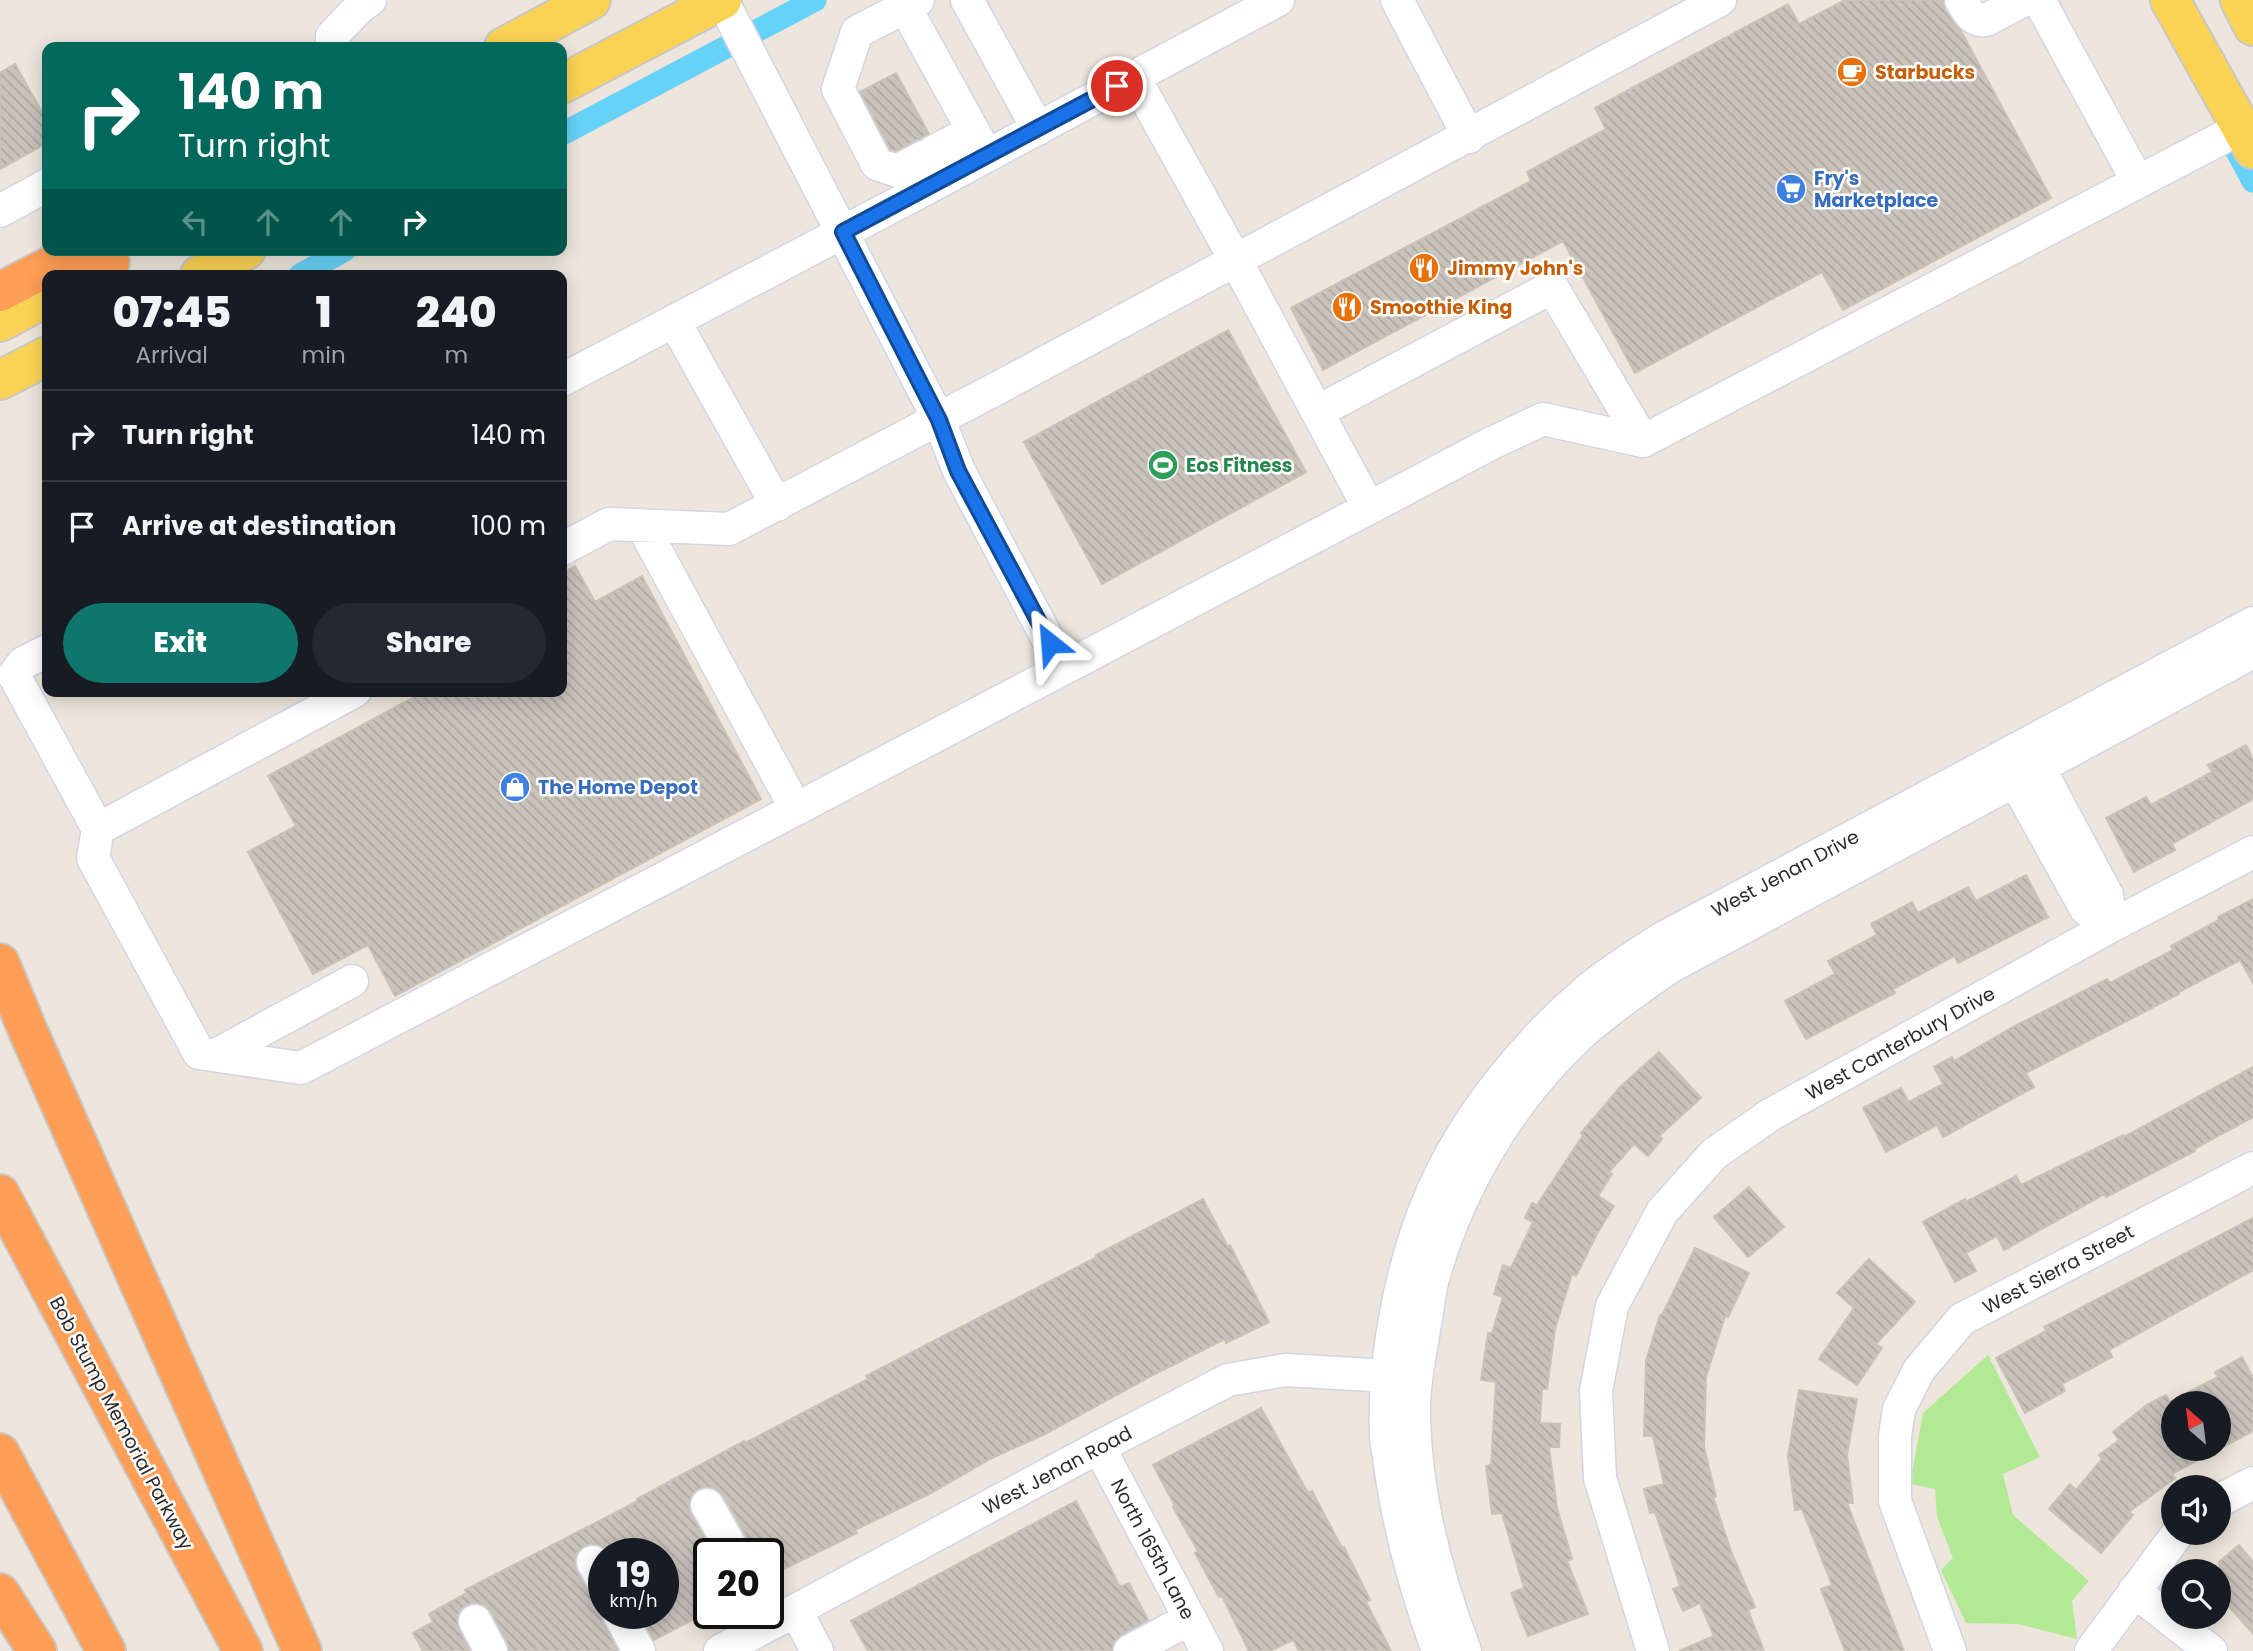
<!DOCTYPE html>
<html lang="en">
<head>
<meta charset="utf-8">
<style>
	:root { --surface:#171b24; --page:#242831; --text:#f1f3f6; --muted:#9ea1a6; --line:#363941; --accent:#0f766e }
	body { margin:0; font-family:Poppins,sans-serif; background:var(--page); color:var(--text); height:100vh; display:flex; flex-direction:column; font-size:26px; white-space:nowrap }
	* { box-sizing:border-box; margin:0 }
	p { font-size:23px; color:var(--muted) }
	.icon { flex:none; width:38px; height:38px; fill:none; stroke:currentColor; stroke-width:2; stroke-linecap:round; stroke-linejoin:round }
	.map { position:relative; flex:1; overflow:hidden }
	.panel { position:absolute; left:42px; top:270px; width:525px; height:427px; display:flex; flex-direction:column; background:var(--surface); border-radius:14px; box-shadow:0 4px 18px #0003 }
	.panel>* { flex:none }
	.banner { position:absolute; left:42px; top:42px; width:525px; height:214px; border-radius:14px; box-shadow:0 4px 18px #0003; background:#00695c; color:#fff; overflow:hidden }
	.needle { width:46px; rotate:332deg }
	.buttons { position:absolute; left:2161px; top:1391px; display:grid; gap:14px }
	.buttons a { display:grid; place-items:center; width:70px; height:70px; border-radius:50%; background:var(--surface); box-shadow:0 4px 18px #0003; font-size:35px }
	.speed { position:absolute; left:588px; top:1538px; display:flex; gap:14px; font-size:35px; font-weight:700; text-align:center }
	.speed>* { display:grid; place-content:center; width:91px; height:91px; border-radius:50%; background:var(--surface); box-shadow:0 4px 18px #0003; line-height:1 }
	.speed small { font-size:18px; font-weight:400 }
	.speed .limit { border:4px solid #111; border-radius:10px; background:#fff; color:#111 }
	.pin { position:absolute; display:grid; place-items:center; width:60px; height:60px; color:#fff; margin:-30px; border:4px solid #fff; border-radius:50%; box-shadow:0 2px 7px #0007 }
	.me { position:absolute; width:77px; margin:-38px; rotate:332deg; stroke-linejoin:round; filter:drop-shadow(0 0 5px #0008) }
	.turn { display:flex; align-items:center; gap:24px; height:147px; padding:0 21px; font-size:32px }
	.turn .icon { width:91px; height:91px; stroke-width:2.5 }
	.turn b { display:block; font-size:49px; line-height:60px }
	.lanes { display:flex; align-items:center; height:66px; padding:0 21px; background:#0003; justify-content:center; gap:35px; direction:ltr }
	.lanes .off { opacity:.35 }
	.eta { display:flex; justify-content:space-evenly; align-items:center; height:119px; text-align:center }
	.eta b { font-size:42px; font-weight:800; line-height:49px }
	.action { display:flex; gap:14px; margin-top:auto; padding:14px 21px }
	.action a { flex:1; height:80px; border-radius:42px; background:var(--accent); color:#fff; font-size:28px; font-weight:800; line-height:80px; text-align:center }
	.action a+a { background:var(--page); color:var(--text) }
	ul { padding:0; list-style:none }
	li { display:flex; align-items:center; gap:21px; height:91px; padding:0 21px; border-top:2px solid var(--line) }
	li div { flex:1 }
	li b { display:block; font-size:26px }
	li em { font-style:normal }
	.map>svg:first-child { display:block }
</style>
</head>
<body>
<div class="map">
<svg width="2253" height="1651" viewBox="0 0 2253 1651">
	<defs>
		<pattern id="building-back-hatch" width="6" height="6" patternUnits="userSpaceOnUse" patternTransform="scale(1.75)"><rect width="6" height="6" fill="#c9c3bc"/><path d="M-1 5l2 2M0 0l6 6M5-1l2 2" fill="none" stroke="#ada8a2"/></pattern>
	</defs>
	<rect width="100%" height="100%" fill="#eee6dc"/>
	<path fill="#b2e994" d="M1988 1355 2040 1457 2003 1474 2013 1515 2089 1581 2072 1601 2077 1639 2018 1624 1966 1623 1941 1570 1953 1558 1937 1517 1935 1489 1910 1484 1923 1413Z"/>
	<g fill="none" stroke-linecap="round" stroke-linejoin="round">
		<path stroke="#67d2f8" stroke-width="23" d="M562 134 815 0
			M2232 142 2253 181
			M300 275 345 250"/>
	</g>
	<path fill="url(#building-back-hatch)" stroke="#c9c2b5" stroke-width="2" d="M1845 0H1943L1945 10 1961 31 2051 198 1843 310 1822 272 1635 373 1563 241 1323 370 1291 308 1531 181 1527 172 1606 129 1595 108 1788 4 1799 24Z
		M15 64 47 121V143L0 169V73Z
		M896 73 929 134 895 151 890 149 860 92Z
		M1228 330 1306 472 1102 584 1024 442Z
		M575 566 595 602 642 576 761 799 395 996 368 945 313 974 248 852 296 826 268 776 425 691H562V573Z
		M2246 745 2253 759V799L2172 844 2175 850 2134 872 2106 818 2146 797 2151 805 2212 772 2208 765Z
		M2026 875 2048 917 1958 963 1954 956 1893 989 1895 993 1806 1039 1785 1001 1835 974 1828 961 1877 935 1871 924 1912 902 1918 913 1968 887 1976 901Z
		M2253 899V983L2240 960 2179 992V994L2026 1073 2034 1087 1983 1115 1943 1137 1937 1125 1886 1152 1863 1108 1901 1088 1909 1102 1943 1084 1934 1067 1952 1057 1954 1061 2015 1026 2107 979 2110 983 2173 950 2171 946 2219 920 2218 917Z
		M1659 1052 1701 1098 1659 1136 1662 1139 1648 1156 1634 1144 1609 1172 1612 1174 1598 1196 1614 1206 1598 1232 1576 1276 1572 1274 1555 1329 1547 1389H1542L1540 1423 1560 1424 1559 1447H1549L1557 1508 1572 1559 1567 1561 1588 1614 1528 1636 1511 1593 1524 1588 1502 1513 1492 1514 1486 1466 1491 1465 1496 1382 1481 1380 1488 1333H1492L1503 1297 1494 1294 1503 1265 1511 1268 1533 1222 1525 1218 1532 1203 1537 1205 1583 1135 1581 1133 1620 1087Z
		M2253 1067V1117L2194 1149 2195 1151 2106 1197 2105 1194 2004 1250 1997 1236 1966 1253 1976 1271 1955 1282 1923 1222 1965 1199 1966 1202 2016 1176 2021 1185 2123 1135 2124 1137Z
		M1749 1187 1784 1227 1748 1257 1714 1217Z
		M1203 1199 1228 1247 1230 1245 1269 1322 1226 1343 1225 1339 1151 1376 1045 1434 992 1458 929 1494 855 1530 857 1533 768 1577V1554H753L751 1545 723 1495 717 1490 708 1487 699 1489 692 1495 689 1506 691 1514 714 1554H709V1610L691 1618 692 1620 654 1640 640 1614H663V1554H610L603 1547 593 1544 584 1546 577 1553 575 1561 576 1570 588 1592 595 1599 604 1601 601 1613 603 1622 618 1651H509L507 1642 491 1612 485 1606 476 1603 466 1605 460 1611 457 1620 459 1630 470 1651H423L413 1633 433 1622 429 1614 467 1593 465 1590 638 1501 637 1499 744 1441 745 1443 868 1379 866 1376 1097 1257 1096 1255Z
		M2253 1218V1270L2109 1350 2112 1357 2062 1384 2065 1391 2025 1413 1996 1358 2046 1331 2044 1327Z
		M1695 1248 1749 1273 1728 1317 1725 1316 1706 1377 1704 1447 1716 1497H1713L1732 1554 1755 1607 1748 1610 1764 1651H1679L1714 1636 1700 1603 1683 1611 1673 1589 1680 1586 1655 1512 1650 1513 1644 1489 1664 1484 1653 1436H1644L1646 1361 1660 1315H1662Z
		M1869 1259 1915 1302 1876 1344 1882 1348 1857 1385 1819 1359 1854 1308 1837 1293Z
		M2242 1357 2253 1378V1431L2219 1449V1404H2170L2174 1409V1449H2218L2172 1474 2175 1478 2129 1512 2133 1515 2101 1553 2049 1509 2070 1484 2076 1490 2102 1459 2099 1455 2119 1440 2113 1432 2148 1404 2166 1395 2170 1402 2218 1377 2215 1372Z
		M1799 1390 1857 1399 1847 1455 1853 1503H1847L1904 1651H1845L1821 1589 1832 1585 1802 1509 1795 1510 1788 1456Z
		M1261 1408 1308 1493 1312 1491 1342 1548 1344 1547 1370 1600 1366 1602 1391 1651H1299L1293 1640 1270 1651H1249L1222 1596 1219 1597 1195 1553 1198 1551 1173 1507 1175 1506 1153 1465Z
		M1076 1501 1120 1587 1129 1583 1148 1620 1121 1635 1114 1642 1112 1651H868L851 1621Z
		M2239 1545 2253 1562V1634L2219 1595V1562Z"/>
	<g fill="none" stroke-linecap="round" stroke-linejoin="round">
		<g stroke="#d1d5e5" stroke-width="35">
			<path id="minor" d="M722 0 939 420 959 471 1063 668
				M918 0 857 32 838 89 877 164 897 171 923 157
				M967 0 1038 129
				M1397 0 1469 137
				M1961 0C1968 11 1972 22 1986 20L2024 0
				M2039 0 2138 182
				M905 7 987 156
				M332 47V36L360 7 370 0
				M1134 77 1236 261 1369 508 1488 445 1543 419 1643 441 2241 128
				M933 152 973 131
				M0 211 47 185
				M674 321 777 505
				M562 380 908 198 1278 0
				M1317 412 1552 287 1643 441
				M642 525 796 809 1369 508
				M562 549 609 524 729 529 1007 383 1720 0
				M47 651 23 663 14 675 98 829 355 691
				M2021 756 2039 768 2107 895 2111 926
				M2014 760 2015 781 2086 909 2111 926
				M98 829 93 858 199 1053 301 1068 796 809
				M216 1055 352 981
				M1099 1447 1207 1651
				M2219 1501 2253 1483
				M707 1505 735 1554
				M593 1562 604 1583
				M2134 1591 2211 1651
				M796 1611 817 1651
				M619 1614 639 1651
				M475 1621 491 1651
				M720 1651 1099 1447 1228 1380 1285 1370 1407 1377
				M1130 1651 1189 1619
				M1438 1651C1417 1593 1400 1533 1391 1472 1390 1460 1387 1448 1386 1436 1383 1358 1401 1264 1432 1193 1465 1117 1526 1042 1589 989 1612 970 1638 954 1663 938L2253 623
				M1465 1651C1437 1577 1416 1498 1414 1418 1413 1386 1420 1355 1425 1324 1428 1310 1429 1295 1432 1282 1458 1188 1510 1100 1581 1034 1609 1009 1639 988 1670 967L2253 652
				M1653 1651 1600 1478 1596 1391 1612 1306 1662 1212 1714 1154 1770 1115 2111 926 2253 852
				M1950 1651 1895 1501V1436L1899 1409 1919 1370 1962 1319 2253 1168
				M2091 1651 2178 1533"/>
		</g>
		<g stroke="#c8c8c8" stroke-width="42">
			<path id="major" d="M2170 0 2253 149
				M2240 0 2253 26
				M504 47 591 0
				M562 84 722 0
				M200 275 246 250
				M0 322 47 297
				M0 380 47 356"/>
		</g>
		<g stroke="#c8c8c8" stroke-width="42">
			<path id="highway" d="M0 292 54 264 110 262
				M0 963 28 1031 302 1651
				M0 1194 243 1651
				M0 1453 106 1651
				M0 1593 37 1651"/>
		</g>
		<use href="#minor" stroke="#fff" stroke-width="32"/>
		<use href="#major" stroke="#fbd354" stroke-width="38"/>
		<use href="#highway" stroke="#ff9e56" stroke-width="38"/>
	</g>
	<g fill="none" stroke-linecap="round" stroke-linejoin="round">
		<g stroke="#114b97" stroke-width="18">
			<path id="route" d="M1050 643 958 471 939 420 843 232 1117 86"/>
		</g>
		<use href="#route" stroke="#1a73e8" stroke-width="12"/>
	</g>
	<defs>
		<g id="cafe-disc" transform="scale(1.575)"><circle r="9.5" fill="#e8710a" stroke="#fff"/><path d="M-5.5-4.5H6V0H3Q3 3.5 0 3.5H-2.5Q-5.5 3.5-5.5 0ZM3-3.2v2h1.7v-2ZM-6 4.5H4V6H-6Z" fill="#fff"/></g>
		<g id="supermarket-disc" transform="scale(1.575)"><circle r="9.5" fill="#3f7fe0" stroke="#fff"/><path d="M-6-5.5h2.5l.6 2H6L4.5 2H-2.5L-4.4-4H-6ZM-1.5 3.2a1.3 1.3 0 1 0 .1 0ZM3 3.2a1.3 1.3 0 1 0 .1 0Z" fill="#fff"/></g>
		<g id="restaurant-disc" transform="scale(1.575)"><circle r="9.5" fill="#e8710a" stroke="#fff"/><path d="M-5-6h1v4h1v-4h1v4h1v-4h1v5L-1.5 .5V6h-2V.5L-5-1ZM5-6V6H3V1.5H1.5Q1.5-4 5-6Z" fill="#fff"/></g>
		<g id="stadium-disc" transform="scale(1.575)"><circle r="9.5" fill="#2e9e5b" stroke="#fff"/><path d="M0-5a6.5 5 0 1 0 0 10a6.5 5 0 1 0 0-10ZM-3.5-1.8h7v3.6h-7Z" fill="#fff"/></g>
		<g id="shop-disc" transform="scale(1.575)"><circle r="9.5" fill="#3f7fe0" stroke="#fff"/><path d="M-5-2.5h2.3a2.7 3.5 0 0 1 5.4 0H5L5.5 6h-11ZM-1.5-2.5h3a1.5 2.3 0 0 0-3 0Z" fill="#fff"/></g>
	</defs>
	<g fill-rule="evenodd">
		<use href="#cafe-disc" x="1852" y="72"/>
		<use href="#supermarket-disc" x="1791" y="189"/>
		<use href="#restaurant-disc" x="1424" y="268"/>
		<use href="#restaurant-disc" x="1347" y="307"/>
		<use href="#stadium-disc" x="1163" y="465"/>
		<use href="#shop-disc" x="515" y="787"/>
	</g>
	<g text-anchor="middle" stroke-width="5" stroke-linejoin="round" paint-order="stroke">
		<g font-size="19" font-weight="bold" fill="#c56008" stroke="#fff" text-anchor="start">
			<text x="1875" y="79">Starbucks</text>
			<text x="1447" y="275">Jimmy John's</text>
			<text x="1370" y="314">Smoothie King</text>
		</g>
		<g font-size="19" font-weight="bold" fill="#366cbe" stroke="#fff" text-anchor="start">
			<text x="1814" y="185">Fry's<tspan x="1814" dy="22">Marketplace</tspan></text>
			<text x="538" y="794">The Home Depot</text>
		</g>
		<g font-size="19" font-weight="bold" fill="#27864d" stroke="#fff" text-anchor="start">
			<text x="1186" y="472">Eos Fitness</text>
		</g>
		<g font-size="19" fill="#2b2b2b" stroke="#fff">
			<text transform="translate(1785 873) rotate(-28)" y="7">West Jenan Drive</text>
			<text transform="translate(1900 1043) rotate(-29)" y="7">West Canterbury Drive</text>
			<text transform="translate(2058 1269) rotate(-28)" y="7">West Sierra Street</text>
			<text transform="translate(122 1423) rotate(62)" y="7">Bob Stump Memorial Parkway</text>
			<text transform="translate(1057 1470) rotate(-28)" y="7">West Jenan Road</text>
			<text transform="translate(1153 1549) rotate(62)" y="7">North 165th Lane</text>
		</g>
	</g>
</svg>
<div class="buttons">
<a><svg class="needle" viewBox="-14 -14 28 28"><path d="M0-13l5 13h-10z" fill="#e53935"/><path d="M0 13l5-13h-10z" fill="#9ea1a6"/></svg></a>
<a><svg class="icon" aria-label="sound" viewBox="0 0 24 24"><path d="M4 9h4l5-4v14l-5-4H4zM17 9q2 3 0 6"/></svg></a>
<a><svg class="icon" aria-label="search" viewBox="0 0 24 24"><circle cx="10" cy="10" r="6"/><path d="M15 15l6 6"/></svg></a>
</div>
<div class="speed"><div>19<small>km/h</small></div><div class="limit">20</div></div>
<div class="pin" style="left:1117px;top:86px;background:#d93025"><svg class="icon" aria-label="arrive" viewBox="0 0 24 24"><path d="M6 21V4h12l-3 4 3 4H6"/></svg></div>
<svg class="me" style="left:1050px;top:643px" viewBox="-20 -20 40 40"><path d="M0-17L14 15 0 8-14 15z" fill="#1a73e8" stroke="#fff" stroke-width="4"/></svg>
<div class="banner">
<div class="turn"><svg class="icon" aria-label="right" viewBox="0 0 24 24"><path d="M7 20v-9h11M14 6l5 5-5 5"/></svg><div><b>140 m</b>Turn right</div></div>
<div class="lanes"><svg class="icon off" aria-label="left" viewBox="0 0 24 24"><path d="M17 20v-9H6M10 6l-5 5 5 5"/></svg><svg class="icon off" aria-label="ahead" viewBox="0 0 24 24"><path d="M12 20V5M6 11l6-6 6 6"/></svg><svg class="icon off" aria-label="ahead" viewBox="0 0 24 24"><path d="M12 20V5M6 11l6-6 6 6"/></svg><svg class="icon" aria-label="right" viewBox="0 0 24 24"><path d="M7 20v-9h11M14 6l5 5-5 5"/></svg></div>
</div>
<section class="panel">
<div class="eta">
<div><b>07:45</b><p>Arrival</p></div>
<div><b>1</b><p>min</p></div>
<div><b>240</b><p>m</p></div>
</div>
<ul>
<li><svg class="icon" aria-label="right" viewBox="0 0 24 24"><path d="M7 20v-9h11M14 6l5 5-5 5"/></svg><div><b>Turn right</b></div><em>140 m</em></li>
<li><svg class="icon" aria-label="arrive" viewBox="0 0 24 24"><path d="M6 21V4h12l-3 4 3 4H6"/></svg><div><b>Arrive at destination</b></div><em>100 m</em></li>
</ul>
<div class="action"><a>Exit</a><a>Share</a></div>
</section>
</div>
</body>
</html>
